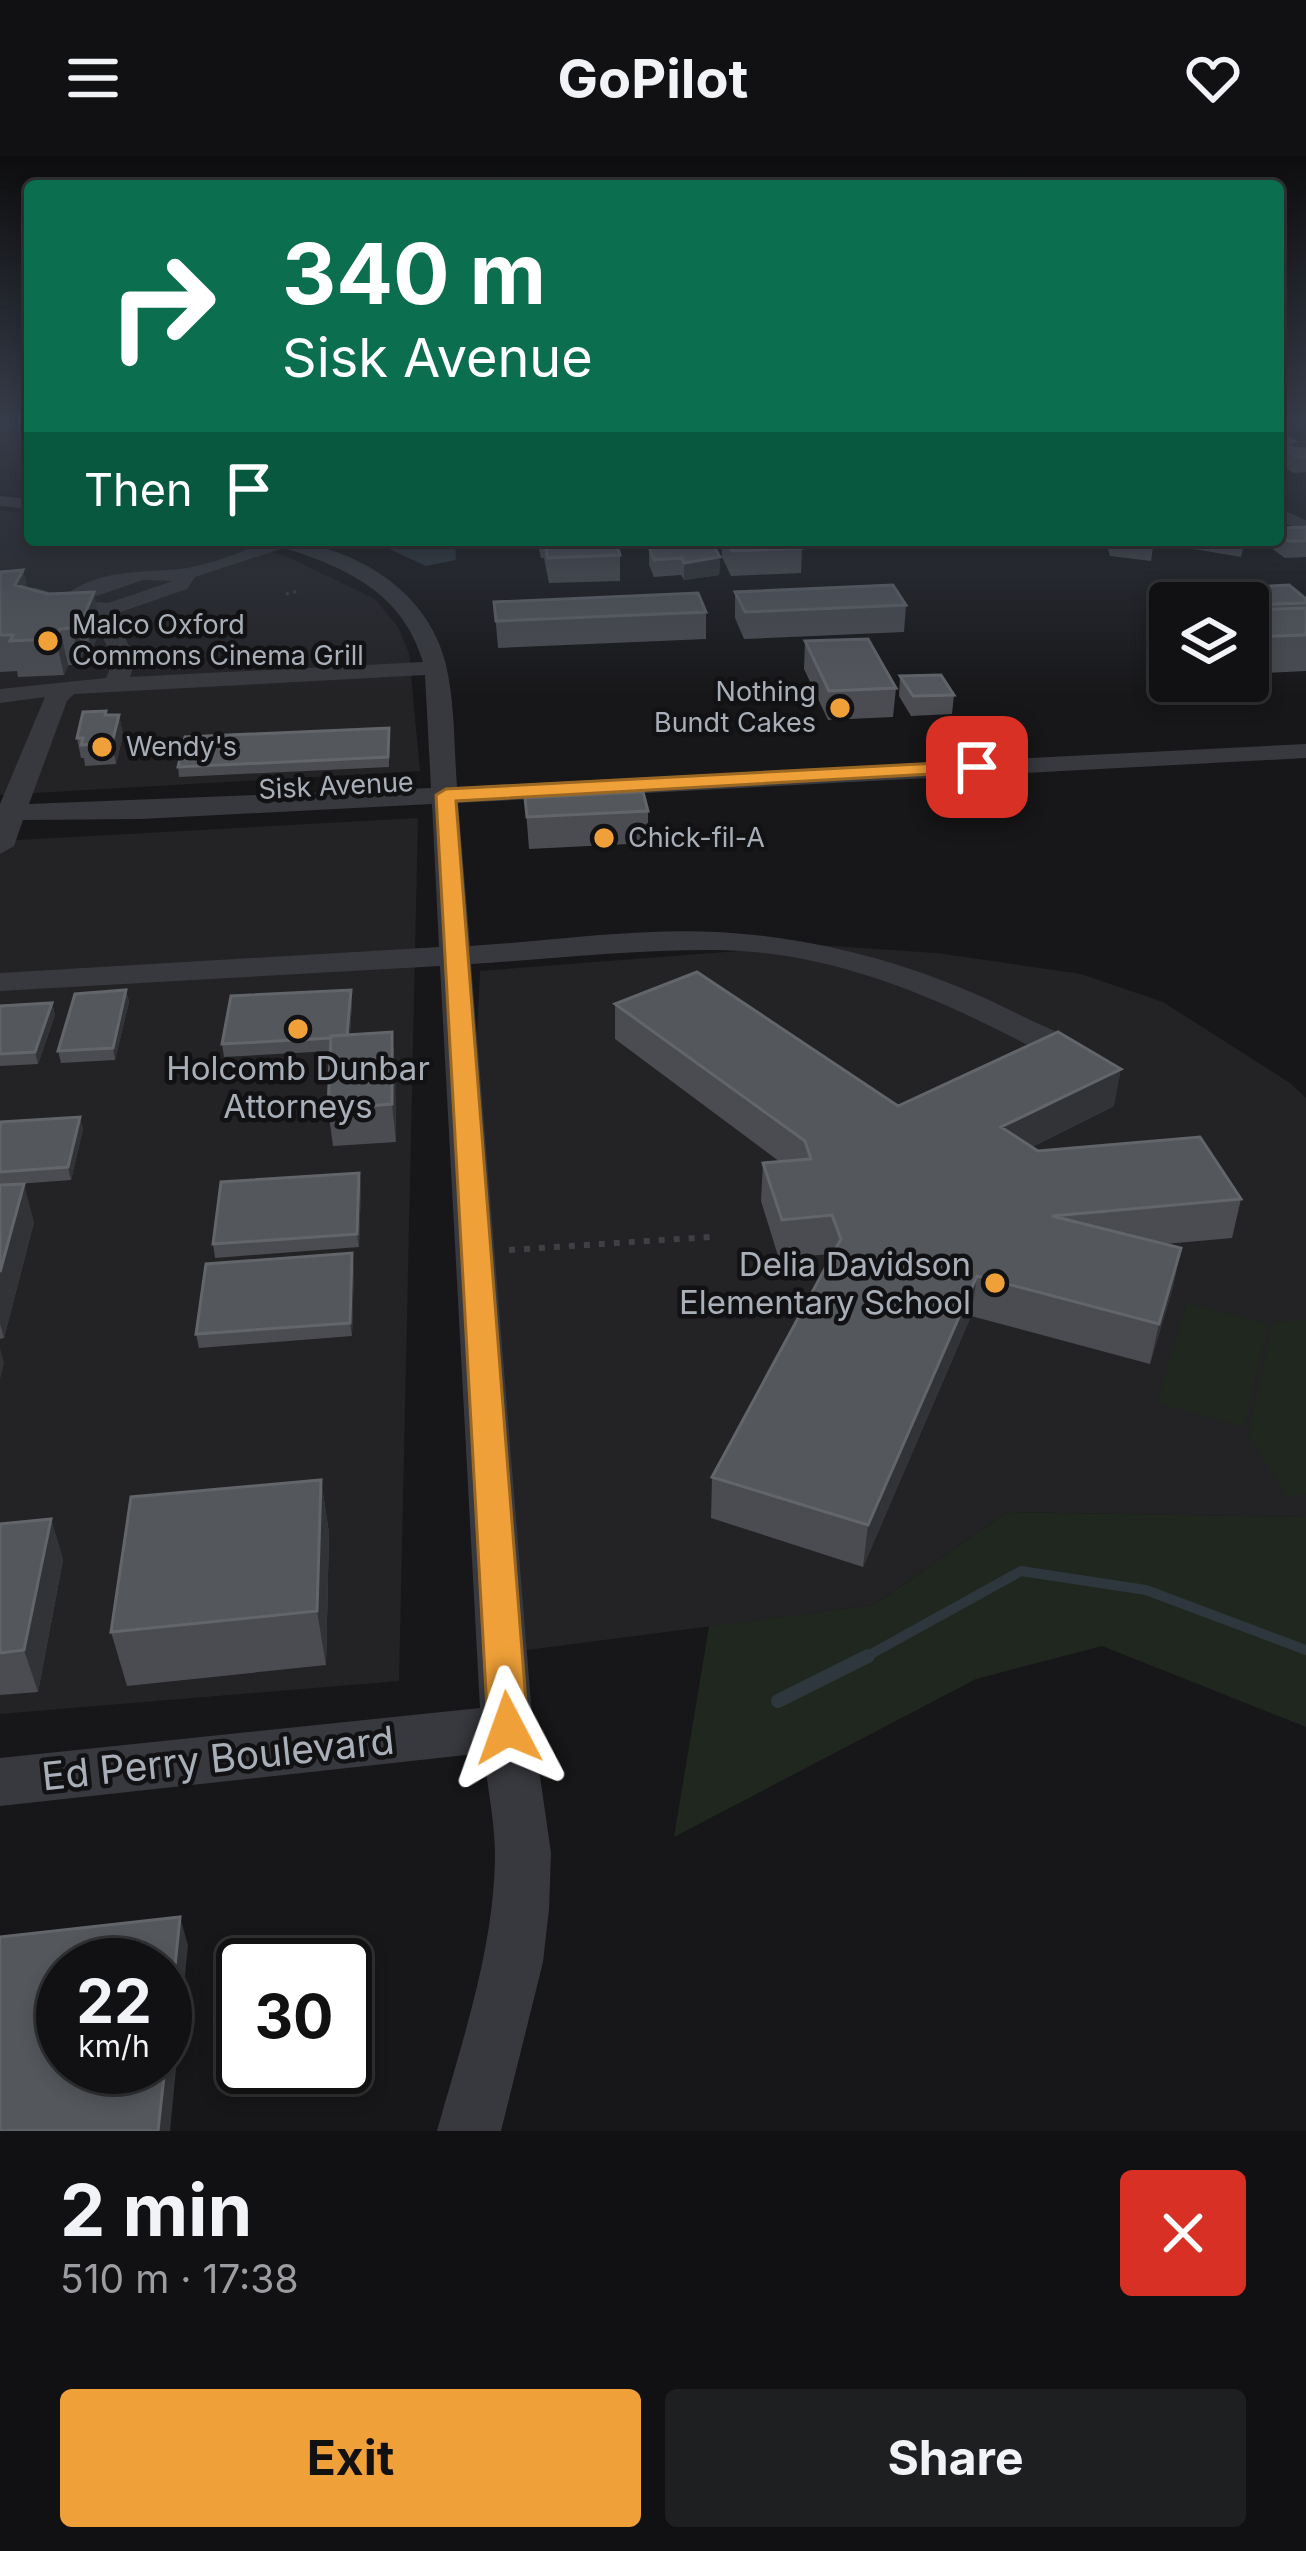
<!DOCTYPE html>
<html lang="en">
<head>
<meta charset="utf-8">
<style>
	:root { --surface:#111113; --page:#1e1f21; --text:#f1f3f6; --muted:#9c9da0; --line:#303133; --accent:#efa038 }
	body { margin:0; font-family:Inter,sans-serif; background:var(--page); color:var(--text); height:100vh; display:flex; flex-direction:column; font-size:45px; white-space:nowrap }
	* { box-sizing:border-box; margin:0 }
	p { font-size:39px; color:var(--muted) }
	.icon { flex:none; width:66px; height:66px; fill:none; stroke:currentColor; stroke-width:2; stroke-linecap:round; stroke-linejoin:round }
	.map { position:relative; height:1975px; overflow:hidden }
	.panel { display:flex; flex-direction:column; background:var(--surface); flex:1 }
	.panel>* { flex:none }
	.top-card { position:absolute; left:24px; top:24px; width:1260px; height:366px; border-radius:12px; box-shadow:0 6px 18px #0003,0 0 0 3px var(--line); background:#0b6e4f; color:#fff; overflow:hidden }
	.tools { position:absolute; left:1149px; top:426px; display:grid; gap:24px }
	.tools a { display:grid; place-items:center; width:120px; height:120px; border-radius:12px; background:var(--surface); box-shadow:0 6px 18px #0003,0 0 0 3px var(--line); font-size:60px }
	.speed { position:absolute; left:36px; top:1782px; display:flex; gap:24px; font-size:60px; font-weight:700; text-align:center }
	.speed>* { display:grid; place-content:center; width:156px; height:156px; border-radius:50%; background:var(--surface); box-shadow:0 6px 18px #0003,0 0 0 3px var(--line); line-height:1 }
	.speed small { font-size:30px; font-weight:400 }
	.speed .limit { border:6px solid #111; border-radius:18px; background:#fff; color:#111 }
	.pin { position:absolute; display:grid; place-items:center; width:102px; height:102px; color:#fff; margin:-51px; border-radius:24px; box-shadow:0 6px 18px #0006 }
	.me { position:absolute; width:132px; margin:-66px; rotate:356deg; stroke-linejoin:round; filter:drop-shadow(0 0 9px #0008) }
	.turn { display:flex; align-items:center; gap:42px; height:252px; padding:0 60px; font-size:54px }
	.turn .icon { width:156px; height:156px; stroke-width:2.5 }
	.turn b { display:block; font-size:84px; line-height:102px }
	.then { display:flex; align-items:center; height:114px; padding:0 60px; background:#0003; gap:24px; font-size:45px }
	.round { display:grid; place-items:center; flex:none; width:126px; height:126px; border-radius:12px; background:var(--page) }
	.headline { display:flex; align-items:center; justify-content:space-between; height:204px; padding:0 60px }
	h1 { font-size:72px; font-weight:700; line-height:90px }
	.action { display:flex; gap:24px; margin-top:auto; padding:24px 60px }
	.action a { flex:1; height:138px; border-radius:12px; background:var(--accent); color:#111; font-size:48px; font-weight:700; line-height:138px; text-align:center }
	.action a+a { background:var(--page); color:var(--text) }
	header { display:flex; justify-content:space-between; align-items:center; height:156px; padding:0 60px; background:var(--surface); font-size:54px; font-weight:700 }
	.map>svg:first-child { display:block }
</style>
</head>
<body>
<header><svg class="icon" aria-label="menu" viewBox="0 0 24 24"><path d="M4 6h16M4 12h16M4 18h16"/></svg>GoPilot<svg class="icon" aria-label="heart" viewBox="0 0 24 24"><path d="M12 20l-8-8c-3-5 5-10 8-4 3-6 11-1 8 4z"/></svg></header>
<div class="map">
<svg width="1306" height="1975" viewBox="0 0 1306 1975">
	<rect width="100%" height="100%" fill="#171719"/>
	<path fill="#232326" d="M0 354 30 358V384H230L286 400 375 443 398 471 409 497 420 615 0 639Z
		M418 662 399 1525 0 1558V685Z
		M817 789 937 797 1081 818 1163 846 1290 927 1306 942V1361L1007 1356 874 1449 504 1497 473 967 480 815Z"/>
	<path fill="#1f271f" d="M1187 1147 1268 1168 1244 1271 1157 1247Z
		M1306 1164V1338L1287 1341 1248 1279 1273 1166Z
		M1007 1356 1306 1361V1571L1102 1490 976 1523 674 1681 709 1470 874 1449Z"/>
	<path fill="#2d373d" d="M370 384H455L456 404 426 410Z"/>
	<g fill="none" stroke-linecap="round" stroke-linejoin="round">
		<path stroke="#2d373d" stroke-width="10" d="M862 1503 1021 1415 1146 1434 1306 1494"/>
		<path stroke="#2d373d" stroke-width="14" d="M778 1545 868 1500"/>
		<path stroke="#3e4045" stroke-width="3" stroke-dasharray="3 4.5" stroke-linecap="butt" d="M286 438 298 435"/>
		<path stroke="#3e4045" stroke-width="6" stroke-dasharray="6 9" stroke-linecap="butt" d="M509 1094 710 1081"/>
		<path fill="#38393e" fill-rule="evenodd" d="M24 265 0 277V266Z
			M0 340 30 343V353L0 350Z
			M1278 352 1306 364V377L1278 364Z
			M268 384C344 384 428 430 446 509 455 547 454 592 457 631L1306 588V602L458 647 470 790C551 785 636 772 717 776 826 782 928 812 1024 861 1048 873 1087 886 1103 907L1098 914H1074C961 852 843 794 711 794 631 794 551 803 471 808L533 1572 551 1697 549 1753 543 1806 501 1975H437C462 1885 494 1794 495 1700 495 1666 487 1631 484 1597L0 1650V1602L480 1552 440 810 0 835V817L439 791 432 648 141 663 23 664 14 690 0 698V648L45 541 0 547V533L106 522 114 503 104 484 103 465 34 444 0 443V431L36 432 64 440C99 413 139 417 180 413 206 410 247 395 268 384ZM284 392C348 412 403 438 423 506L130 521 136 503 126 484 128 467 118 457 187 433 195 421ZM143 424 173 425 108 447 82 445ZM425 519 431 632 29 648 67 545 74 538Z"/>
	</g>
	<path fill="#4a4c51" d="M1278 265H1302L1301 267 1292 266 1289 277 1286 280 1294 285 1293 293H1306V316L1294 317 1278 308Z
		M1278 369 1282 372 1306 371V401L1285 402 1260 384H1278Z
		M537 384H615L620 399V425L549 427 544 402H541Z
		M721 384H797L802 392 801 417 731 420 722 401Z
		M1009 384H1062L1051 392Z
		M1105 384H1154L1151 405 1110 400Z
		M1185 384H1245L1241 401 1194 393Z
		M649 391 720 401 719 419 684 424 681 419 654 421 649 409Z
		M23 414 27 433 48 438 101 471 91 496 83 497 79 509H68L64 519 18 521 17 515 0 516V416Z
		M1178 435 1306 443V515L1248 518V447H1176Z
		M735 436 906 449 904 476 744 483 735 462Z
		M494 446 706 456V483L498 492Z
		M805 485 896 532 893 561 828 564 804 513Z
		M900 520 954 539 952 558 911 560 899 540Z
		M106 555 107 559H119L123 579 116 608 85 610 84 602H81L77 582Z
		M389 572V611L179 621 178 611Z
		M525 642 648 655V687L529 693Z
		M126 834 129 846 115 904 61 907 58 895Z
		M352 846 350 878 392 876 395 912 396 986 333 990 328 953 331 895 224 901 222 888Z
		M52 847 55 859 38 908 0 910V850Z
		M615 848 898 950H1114L1032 991 1038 995 1241 1043 1232 1082 1165 1088 1181 1092 1173 1131 1150 1208 971 1160 863 1411 711 1362 712 1321 831 1102 829 1098 779 1103 761 1045 763 1007 780 1006 615 883Z
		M80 961 83 973 71 1024 4 1029 34 1066 4 1182 0 1183V966Z
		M359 1017 361 1029 359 1091 215 1102 213 1088Z
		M354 1110 352 1180 199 1192 196 1178Z
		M321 1324 329 1377 326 1509 127 1530 111 1476Z
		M51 1363 63 1404 38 1536 0 1539V1368Z"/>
	<path fill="#313336" d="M1287 265H1292L1289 277 1283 283Z
		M720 401 719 419 684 424V407Z
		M23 414 30 448 15 429Z
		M94 436 101 471 91 496 84 460Z
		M76 461 83 497 79 509 72 472Z
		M60 473 68 509 64 519 56 483Z
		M119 559 123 579 116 608 112 587Z
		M126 834 129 846 115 904 113 892Z
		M351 834 352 846 349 894 347 881Z
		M52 847 55 859 38 908 35 896Z
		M392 876 395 912 396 986 392 948Z
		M1121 913 1114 950 996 1009 1001 971Z
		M80 961 83 973 71 1024 68 1011Z
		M359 1017 361 1029 359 1091 357 1078Z
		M24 1028 34 1066 4 1182 0 1168V1116Z
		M1181 1092 1173 1131 1150 1208 1159 1168Z
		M352 1097 354 1110 352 1180 350 1167Z
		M977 1120 971 1160 863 1411 868 1369Z
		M0 1192 4 1207 0 1223Z
		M321 1324 329 1377 326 1509 317 1455Z
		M51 1363 63 1404 38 1536 24 1494Z
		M180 1761 188 1789 170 1975H158Z"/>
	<path fill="#54575c" stroke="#62656a" stroke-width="3" d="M1278 275 1294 285H1278Z
		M1281 292 1306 293V301L1297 302Z
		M1278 369 1282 372 1306 371V385H1289L1278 378Z
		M544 384H615L620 399 548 402Z
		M726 384H797L802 392 732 395Z
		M1120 384H1154V388Z
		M713 389 720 401 684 407 682 402 654 404 649 391Z
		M23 414 15 429 48 438 94 436 84 460 76 461 72 472 60 473 56 483 10 485 13 479H0V416Z
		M893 429 906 449 745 456 735 436Z
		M1289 429 1306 443V447L1248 449V447H1192L1178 435Z
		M698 437 706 456 496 465 494 446Z
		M1306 452V479L1248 481V454Z
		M868 483 896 532 829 535 805 485Z
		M941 519 954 539 913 540 900 520Z
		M106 555 105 559H119L112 587 81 589 83 582H77L83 556Z
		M389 572 388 601 178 611 185 581Z
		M643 636 648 655 527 661 525 642Z
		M697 816 898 950 1058 876 1121 913 1001 971 1038 995 1200 981 1241 1043 1052 1060 1181 1092 1159 1168 977 1120 868 1369 712 1321 841 1083 832 1059 782 1064 763 1007 811 1003 805 985 615 848Z
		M126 834 113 892 58 895 75 838Z
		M351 834 347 879 331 880V882L222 888 231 840Z
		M52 847 35 896 0 898V850Z
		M392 876V948L328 953 331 880Z
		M80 961 68 1011 0 1016V966Z
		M359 1017 357 1078 213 1088 221 1026Z
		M24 1028 0 1116V1029Z
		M352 1097 350 1167 196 1178 206 1108Z
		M321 1324 317 1455 111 1476 131 1341Z
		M51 1363 24 1494 0 1497V1368Z
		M180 1761 165 1909V1809H63V1911H165L158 1975H0V1781Z"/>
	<linearGradient id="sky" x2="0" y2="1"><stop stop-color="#0d0d0e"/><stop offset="0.49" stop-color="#363c49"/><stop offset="1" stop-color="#363c49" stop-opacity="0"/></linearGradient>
	<rect width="1306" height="541" fill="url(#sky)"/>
	<path fill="#efa038" stroke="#9b6824" stroke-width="3" d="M977 605 984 607V615L456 645 528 1572 522 1584 508 1589 494 1584 488 1572 436 639 446 633Z"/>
	<g fill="#efa038" stroke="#121214" stroke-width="4.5">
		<circle cx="48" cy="485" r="12"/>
		<circle cx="840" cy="552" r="12"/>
		<circle cx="102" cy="591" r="12"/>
		<circle cx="604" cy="682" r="12"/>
		<circle cx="298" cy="873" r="12"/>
		<circle cx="995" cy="1127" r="12"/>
	</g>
	<g text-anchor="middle" stroke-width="9" stroke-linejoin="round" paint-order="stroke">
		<g font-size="27" fill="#a9afb8" stroke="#121214" text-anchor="start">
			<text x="72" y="478">Malco Oxford<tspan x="72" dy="31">Commons Cinema Grill</tspan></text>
			<text x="816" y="545" text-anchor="end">Nothing<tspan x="816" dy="31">Bundt Cakes</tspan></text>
			<text x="126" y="600">Wendy's</text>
			<text x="628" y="691">Chick-fil-A</text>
		</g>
		<g font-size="27" fill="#a9afb8" stroke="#121214">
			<text transform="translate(336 630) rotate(-3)" y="9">Sisk Avenue</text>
		</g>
		<g font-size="33" fill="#a9afb8" stroke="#121214">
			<text x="298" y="924">Holcomb Dunbar<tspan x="298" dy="38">Attorneys</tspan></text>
			<text x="971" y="1120" text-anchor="end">Delia Davidson<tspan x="971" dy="38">Elementary School</tspan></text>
		</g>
		<g font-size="39" fill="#a9afb8" stroke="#121214">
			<text transform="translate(218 1602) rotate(-6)" y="14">Ed Perry Boulevard</text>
		</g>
	</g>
</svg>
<div class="tools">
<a><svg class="icon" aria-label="layers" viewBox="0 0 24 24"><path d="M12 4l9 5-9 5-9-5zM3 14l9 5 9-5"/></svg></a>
</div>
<div class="speed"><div>22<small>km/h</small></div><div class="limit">30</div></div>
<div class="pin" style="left:977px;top:611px;background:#d93025"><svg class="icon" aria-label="arrive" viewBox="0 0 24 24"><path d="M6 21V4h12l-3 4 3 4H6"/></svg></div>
<svg class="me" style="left:508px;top:1572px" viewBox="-20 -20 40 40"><path d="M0-17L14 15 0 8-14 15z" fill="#efa038" stroke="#fff" stroke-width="4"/></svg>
<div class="top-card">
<div class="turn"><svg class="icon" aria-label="right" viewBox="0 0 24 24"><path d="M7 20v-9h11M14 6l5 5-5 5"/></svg><div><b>340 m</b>Sisk Avenue</div></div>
<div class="then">Then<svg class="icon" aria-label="arrive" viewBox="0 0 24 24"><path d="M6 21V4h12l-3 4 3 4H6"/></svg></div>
</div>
</div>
<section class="panel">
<div class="headline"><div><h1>2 min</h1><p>510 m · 17:38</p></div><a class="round" style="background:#d93025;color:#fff"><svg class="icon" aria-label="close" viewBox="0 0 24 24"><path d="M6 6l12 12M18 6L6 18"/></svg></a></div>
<div class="action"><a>Exit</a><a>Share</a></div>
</section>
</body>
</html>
